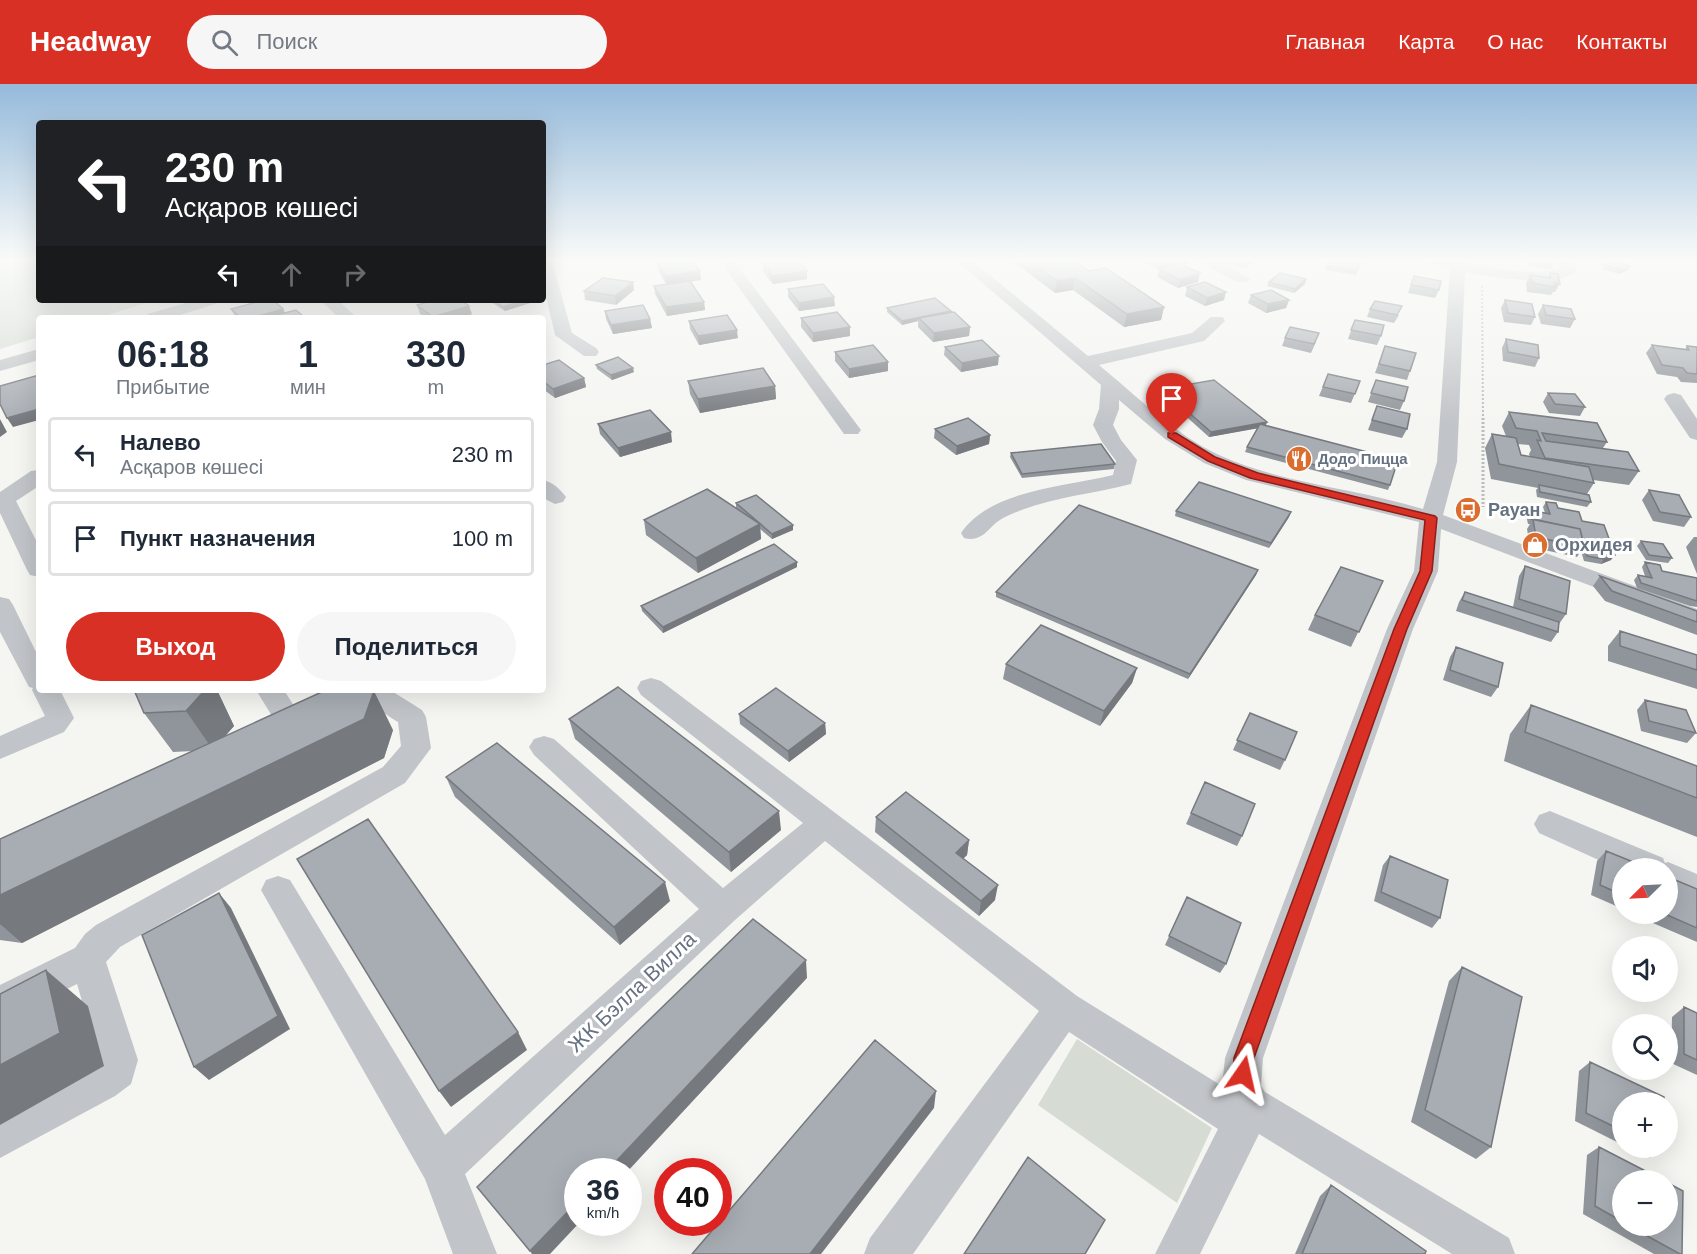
<!DOCTYPE html>
<html lang="ru">
<head>
<meta charset="utf-8">
<style>
	:root { --surface:#fff; --page:#f6f6f7; --text:#1f2937; --muted:#747a83; --line:#e0e1e3; --accent:#d93025 }
	body { margin:0; font-family:Arial,sans-serif; background:var(--page); color:var(--text); height:100vh; display:flex; flex-direction:column; font-size:22px; white-space:nowrap }
	* { box-sizing:border-box; margin:0 }
	p { font-size:20px; color:var(--muted) }
	.icon { flex:none; width:33px; height:33px; fill:none; stroke:currentColor; stroke-width:2; stroke-linecap:round; stroke-linejoin:round }
	.map { position:relative; flex:1; overflow:hidden }
	.sheet { position:absolute; left:36px; top:231px; width:510px; height:378px; display:flex; flex-direction:column; background:var(--surface); border-radius:6px; box-shadow:0 6px 24px #0002 }
	.sheet>* { flex:none }
	.top-card { position:absolute; left:36px; top:36px; width:510px; height:183px; border-radius:6px; box-shadow:0 6px 24px #0002; background:#202124; color:#fff; overflow:hidden }
	.needle { width:39px; rotate:246deg }
	.fabs { position:absolute; left:1612px; top:774px; display:grid; gap:12px }
	.fabs a { display:grid; place-items:center; width:66px; height:66px; border-radius:50%; background:var(--surface); box-shadow:0 6px 24px #0002; font-size:30px }
	.speed { position:absolute; left:564px; top:1074px; display:flex; gap:12px; font-size:30px; font-weight:700; text-align:center }
	.speed>* { display:grid; place-content:center; width:78px; height:78px; border-radius:50%; background:var(--surface); box-shadow:0 6px 24px #0002; line-height:1 }
	.speed small { font-size:15px; font-weight:400 }
	.speed .limit { border:9px solid #d22; background:#fff; color:#111 }
	.pin { position:absolute; display:grid; place-items:center; width:51px; height:51px; color:#fff; margin:-62px -26px; border-radius:50% 50% 50% 0; rotate:-45deg; box-shadow:0 0 6px #0007 }
	.pin .icon { rotate:45deg }
	.me { position:absolute; width:66px; margin:-33px; rotate:11deg; stroke-linejoin:round; filter:drop-shadow(0 0 4px #0008) }
	.turn { display:flex; align-items:center; gap:21px; height:126px; padding:0 30px; font-size:27px }
	.turn .icon { width:78px; height:78px; stroke-width:2.5 }
	.turn b { display:block; font-size:42px; line-height:51px }
	.lanes { display:flex; align-items:center; height:57px; padding:0 30px; background:#0003; justify-content:center; gap:30px; direction:ltr }
	.lanes .off { opacity:.35 }
	.eta { display:flex; justify-content:space-evenly; align-items:center; height:102px; text-align:center }
	.eta b { font-size:36px; font-weight:800; line-height:42px }
	.primary-button { display:flex; gap:12px; margin-top:auto; padding:12px 30px }
	.primary-button a { flex:1; height:69px; border-radius:36px; background:var(--accent); color:#fff; font-size:24px; font-weight:800; line-height:69px; text-align:center }
	.primary-button a+a { background:var(--page); color:var(--text) }
	ul { padding:0; list-style:none }
	li { display:flex; align-items:center; gap:18px; height:75px; margin:0 12px 9px; padding:0 18px; border:3px solid var(--line); border-radius:6px }
	li div { flex:1 }
	li b { display:block; font-size:22px }
	li em { font-style:normal }
	header { display:flex; align-items:center; gap:36px; box-sizing:border-box; height:84px; padding:0 30px; background:var(--accent); color:#fff }
	header strong { font-size:28px }
	nav { display:flex; gap:33px; margin-inline-start:auto; font-size:21px }
	.search { width:420px; height:54px; background:var(--page); display:flex; align-items:center; gap:15px; box-sizing:border-box; padding:0 21px; border-radius:33px; color:var(--muted); font-size:22px }
	.map>svg:first-child { display:block }
</style>
</head>
<body>
<header>
<strong>Headway</strong>
<div class="search"><svg class="icon" aria-label="search" viewBox="0 0 24 24"><circle cx="10" cy="10" r="6"/><path d="M15 15l6 6"/></svg>Поиск</div>
<nav><a>Главная</a><a>Карта</a><a>О нас</a><a>Контакты</a></nav>
</header>
<div class="map">
<svg width="1697" height="1170" viewBox="0 0 1697 1170">
	<rect width="100%" height="100%" fill="#f5f6f2"/>
	<path fill="#d6dcd4" d="M0 177H39V216H156L98 234H39V253L0 265Z
		M1077 955 1212 1044 1177 1119 1038 1021Z"/>
	<g fill="none" stroke-linecap="round" stroke-linejoin="round">
		<path stroke="#b9bbbe" stroke-width="2" stroke-dasharray="2 2" stroke-linecap="butt" d="M1482 202 1483 335"/>
		<path stroke="#b9bbbe" stroke-width="3" stroke-dasharray="2 2" stroke-linecap="butt" d="M1483 334V423"/>
		<path fill="#c1c4c8" fill-rule="evenodd" d="M543 177H552L572 249 596 264 599 268 596 272H584L555 251 543 200Z
			M720 177H734L858 342 861 346 858 350H844Z
			M957 177H973L1088 272 1192 249 1211 233H1223L1225 237 1204 257 1099 281C1137 312 1174 350 1219 371 1283 400 1356 404 1423 425L1437 378 1450 185 1431 180 1429 177H1465V179C1495 184 1531 193 1560 184L1557 177H1571L1577 186C1559 206 1489 192 1465 188L1457 378 1443 431 1697 525V542L1441 445 1438 487 1413 545 1263 974 1261 1002 1265 1008 1509 1154 1515 1170H1452L1259 1050 1200 1170H1155L1218 1045 1069 948 913 1170H864L870 1154 1039 927 825 757 735 836 465 1090 497 1170H453L425 1095 261 806 266 796 278 792 290 796 445 1051 699 825 534 671 529 663 534 655 544 652 554 655 723 804 803 739 641 611 637 604 641 597 651 594 661 597 1077 912 1222 1002 1225 974 1387 545 1414 487 1419 438 1246 396 1204 379 1165 355 1119 316V325L1113 341 1121 356 1137 376 1131 400C1088 411 1043 414 1003 434 988 442 984 459 964 454L961 449C991 405 1066 403 1113 391L1116 377 1102 358 1093 341 1099 325 1101 301Z
			M1201 177H1219L1250 195 1247 198H1237L1203 180Z
			M195 216H220L218 219 171 234H146L148 230Z
			M320 216H338L357 234H339Z
			M39 265V276L0 287V276Z
			M1674 309 1681 311 1697 335V356L1690 354 1664 315 1667 311Z
			M39 386V402L16 417 39 462V493L30 491 27 486 0 429V408L31 387Z
			M543 396C553 398 560 405 566 413L563 418 555 420 543 414Z
			M0 513 9 515 13 521 39 574V606H60L74 634 64 648 0 675V652L45 632 32 606 33 604 29 603 0 548Z
			M256 606H284L304 638 300 645 290 648 280 645Z
			M331 606H390L422 626 426 633 431 664 405 699 120 863 106 878 138 976 131 1000 115 1012 0 1074V1032L99 975 77 900 0 938V901L75 864 85 850 96 841 383 683 401 662 398 638C382 628 374 621 354 620 345 619 343 623 331 620L327 613Z
			M1550 727 1663 774 1665 779 1668 778 1697 790V819L1668 807V784H1623V787L1539 749 1534 740 1539 731Z"/>
	</g>
	<path fill="#90959b" fill-rule="evenodd" d="M661 177H693L701 196 691 197 704 218 705 226 667 232 655 210 654 202 666 200 659 188 658 180 662 179Z
		M1012 177H1089L1077 179 1089 187 1164 223 1161 236 1124 243 1073 206 1055 209Z
		M1142 177H1188L1187 181 1184 182 1198 198 1178 204 1157 193 1159 186Z
		M1220 177H1254L1246 184 1220 178Z
		M1329 177H1361L1356 191 1325 186Z
		M1529 177H1555L1551 185 1529 182Z
		M763 179 807 187V195L773 200 763 188Z
		M1604 181 1630 182 1628 186 1619 190 1602 185Z
		M1550 189 1560 200 1555 208H1553L1551 211 1527 208 1526 199 1530 191 1548 194Z
		M1414 192 1439 206 1435 214 1408 209Z
		M1306 195 1305 200 1294 209 1267 202 1269 198Z
		M1187 203 1224 216 1205 222 1185 212Z
		M788 205 835 222 799 227 788 213Z
		M634 206 616 221 585 216 584 207Z
		M1251 211 1289 216 1286 224 1266 229 1248 219Z
		M490 216H529L530 219 505 227 491 218Z
		M1505 216 1535 233 1531 241 1504 238 1501 224Z
		M417 221 472 230 459 234H426L420 230Z
		M1543 221 1575 235 1570 244 1541 240 1538 230Z
		M887 224 951 229 970 243 969 252 933 258 918 243V237L902 241 887 228Z
		M231 225H283L285 229 305 234H236Z
		M1370 225 1399 231 1394 239 1367 233Z
		M605 227 650 235 652 244 613 250 606 235Z
		M801 234 850 243V252L813 258 801 243Z
		M1355 236 1381 252 1377 261 1348 255Z
		M689 237 738 254 699 261 690 245Z
		M1285 254 1316 258 1311 269 1282 262Z
		M1506 255 1539 274 1535 283 1503 277 1502 264Z
		M1652 261 1685 265 1687 262 1697 263V299L1681 298 1677 293 1657 290 1646 269Z
		M1385 262 1410 287 1407 296 1375 289Z
		M945 263 998 281 961 288 944 271Z
		M835 268 888 287 849 294 835 277Z
		M543 281 584 294 586 303 555 314 543 305Z
		M596 281 634 288 612 296 597 285Z
		M1328 290 1360 297 1351 319 1319 312Z
		M1376 296 1404 317 1400 326 1368 318Z
		M688 297 775 302 776 315 700 329 690 310Z
		M1162 305 1267 338 1265 342 1390 401 1388 406 1245 368 1247 363 1257 344 1209 353 1160 309Z
		M1548 309 1585 323 1580 332 1549 329 1543 318Z
		M1377 322 1407 345 1402 354 1368 346Z
		M1509 328 1607 358 1603 364 1639 387 1629 401 1593 396 1594 399 1587 410 1591 418 1587 423 1537 413 1536 406 1538 404 1491 395 1485 364 1492 350 1506 352 1502 342ZM1518 360 1529 361 1531 366 1529 370 1530 373 1521 371Z
		M598 340 672 358 620 373 600 350Z
		M935 345 990 351 989 360 956 371 934 354Z
		M1011 369 1115 380 1114 385 1022 394 1010 373Z
		M1649 406 1691 433 1684 443 1653 437 1642 416Z
		M1546 418 1582 437 1611 476 1601 480 1584 477 1581 467 1577 473 1530 463 1527 445 1530 440H1528L1526 431 1529 426 1545 429 1543 423Z
		M736 419 793 446 772 455 760 445 761 455 698 489 646 451 644 436 736 425Z
		M1176 427 1289 433 1269 464 1175 432Z
		M1694 453H1697V490L1686 463Z
		M1641 457 1672 474 1668 479 1646 476 1637 462Z
		M797 478V483L663 549 642 527 641 522Z
		M1645 478 1662 487 1697 494V523L1690 522 1637 504 1634 496 1638 491 1645 492 1642 483Z
		M1525 482 1566 530 1559 540 1558 548 1551 558 1456 527 1459 518 1465 508 1513 523 1519 492Z
		M1258 486 1256 491 1188 595 996 513V508Z
		M1600 492 1697 527V551L1605 517 1593 502Z
		M1383 497 1351 563 1308 546 1315 531Z
		M1620 547 1697 571V605L1608 577V562Z
		M1456 563 1498 603 1491 613 1443 596 1450 573Z
		M1006 580 1137 584 1132 599 1100 642 1003 595Z
		M134 606H217L234 642 225 652 393 646 384 674 22 859 0 856V755L193 667 173 668 144 629Z
		M1645 616 1696 649 1687 659 1641 647 1637 626Z
		M1531 621 1697 682V753L1504 677 1510 650Z
		M1250 629 1285 676 1280 686 1233 666Z
		M739 630 825 639 826 650 789 678 740 640Z
		M569 635 781 746 731 788 575 655Z
		M446 693 670 817 620 861 455 713Z
		M1191 729 1242 752 1237 762 1186 740Z
		M876 733 969 756 967 771 963 775 995 816 979 832 875 748Z
		M1606 767 1623 784V825L1591 811 1597 777Z
		M1390 772 1440 834 1432 844 1374 817 1383 781Z
		M1697 805V858L1632 830H1668Z
		M1187 813 1226 880 1220 889 1165 861Z
		M1462 883 1491 1063 1476 1075 1411 1038 1449 897Z
		M1684 923 1697 929V991L1671 979 1672 933Z
		M1590 978 1623 1018V1061L1575 1037 1579 987Z
		M1599 1063 1623 1096V1142H1668L1682 1170H1654L1583 1130 1587 1071Z
		M1628 1064H1663V1066L1650 1074Z
		M1331 1101 1425 1170H1295L1320 1112Z"/>
	<path fill="#76797e" d="M1062 177H1089L1061 181Z
		M1162 177H1188L1187 181 1162 186 1160 185Z
		M1251 177H1254L1246 184 1247 180Z
		M1630 182 1628 186 1619 190 1622 186Z
		M700 187 701 196 666 201 665 192Z
		M807 187V195L773 200 772 192Z
		M1200 189 1198 198 1178 204 1180 196Z
		M1075 194 1073 206 1055 209 1057 197Z
		M1306 195 1305 200 1294 209 1295 205Z
		M633 198 634 206 616 221 615 212Z
		M1226 208 1224 216 1205 222 1207 214Z
		M834 213 835 222 799 227V219Z
		M525 216H529L530 219 505 227 503 223Z
		M1289 216 1286 224 1266 229 1268 220Z
		M704 218 705 226 667 232 666 223Z
		M469 222 472 230 459 234H433V233Z
		M1164 223 1161 236 1124 243 1127 230Z
		M283 225 287 234H251Z
		M951 227 950 231 919 234 918 237 902 241V237Z
		M650 235 652 244 613 250 611 241Z
		M850 243V252L813 258V249Z
		M970 243 969 252 933 258 934 249Z
		M737 246 738 254 699 261 698 252Z
		M999 272 998 281 961 288 962 279Z
		M888 278V287L849 294V285Z
		M633 284 634 288 612 296 611 291Z
		M584 294 586 303 555 314 553 305Z
		M775 302 776 315 700 329 698 315Z
		M39 325V336L13 343 7 334Z
		M0 335 7 348 0 353Z
		M1267 338 1265 343 1209 353 1211 348Z
		M671 348 672 358 620 373 618 364Z
		M990 351 989 360 956 371 957 362Z
		M1291 428 1289 433 1269 464 1271 459Z
		M760 440 761 455 698 489 696 474Z
		M793 441V446L772 455V450Z
		M1615 471 1611 476 1601 480 1604 475Z
		M797 478V483L663 549V543Z
		M1258 486 1256 491 1188 595 1190 590Z
		M1137 584 1132 599 1100 642 1104 627Z
		M205 606H217L234 642 213 666 186 627Z
		M374 607 393 646 384 674 22 859 0 840V811Z
		M825 639 826 650 789 678 788 667Z
		M779 727 781 746 731 788 729 768Z
		M969 756 967 771 954 783 956 769Z
		M665 798 670 817 620 861 614 843Z
		M998 801 995 816 979 832 981 817Z
		M219 809 231 824 290 945 209 996 194 983Z
		M806 876 807 894 627 1088H606Z
		M46 886 88 922 104 982 0 1041V981Z
		M518 948 527 966 451 1023 439 1007Z
		M936 1007 934 1024 821 1170H810Z
		M578 1117V1138H580L550 1170H532L530 1167Z"/>
	<path fill="#a8adb4" stroke="#76797e" stroke-width="1.5" d="M683 177H693L700 187 665 192 658 180Z
		M782 177H798L807 187 772 192 763 179Z
		M1029 177H1074L1089 187 1106 184 1164 223 1127 230 1075 194 1057 197Z
		M1234 177H1251L1247 180Z
		M1329 177H1361L1357 187 1327 182Z
		M1613 177 1630 182 1622 186 1604 181Z
		M1179 179 1200 189 1180 196 1159 185Z
		M1280 189 1306 195 1295 205 1269 198Z
		M1550 189 1558 190 1560 200 1555 199V203L1532 199 1530 191 1551 194Z
		M1414 192 1441 197 1439 206 1411 201Z
		M603 194 633 198 615 212 584 207Z
		M690 197 704 218 666 223 654 202Z
		M1205 198 1226 208 1207 214 1187 203Z
		M823 200 834 213 799 219 788 205Z
		M1271 206 1289 216 1268 220 1251 211Z
		M935 214 951 227 902 237 887 224Z
		M264 216H273L283 225 251 234H241L231 225Z
		M435 216H461L469 222 433 233 417 221Z
		M493 216H525L503 223Z
		M1505 216 1532 220 1535 233 1508 229Z
		M1375 217 1402 222 1397 231 1370 225Z
		M643 221 650 235 611 241 605 227Z
		M1543 221 1571 225 1575 235 1546 231Z
		M296 226 305 234H265Z
		M837 228 850 243 813 249 801 234Z
		M954 228 970 243 934 249 919 234Z
		M727 231 737 246 698 252 689 237Z
		M1355 236 1384 241 1381 252 1351 246Z
		M1290 243 1319 249 1314 260 1285 254Z
		M1506 255 1538 261 1539 274 1508 268Z
		M982 256 999 272 962 279 945 263Z
		M873 261 888 278 849 285 835 268Z
		M1652 261 1689 266 1687 262 1697 263V290L1687 289 1683 284 1662 281Z
		M1385 262 1416 269 1410 287 1379 280Z
		M618 273 633 284 611 291 596 281Z
		M559 276 584 294 553 305 543 297V281Z
		M763 284 775 302 698 315 688 297Z
		M1328 290 1360 297 1355 310 1323 303Z
		M39 291V325L7 334 0 320V302Z
		M1214 296 1267 338 1211 348 1162 305Z
		M1376 296 1408 303 1404 317 1371 309Z
		M1548 309 1575 310 1585 323 1555 320Z
		M1377 322 1410 330 1407 345 1372 336Z
		M650 326 671 348 618 364 598 340Z
		M1509 328 1597 339 1607 358 1542 349 1546 357 1628 368 1639 387 1545 374 1537 356 1541 357 1537 347 1516 344Z
		M968 334 990 351 957 362 935 345Z
		M1260 340 1398 376 1390 401 1247 363Z
		M1492 350 1516 354 1521 371 1589 383 1594 399 1499 380Z
		M1101 360 1115 380 1022 390 1011 369Z
		M1199 398 1291 428 1271 459 1176 427Z
		M1539 401 1589 411 1591 418 1540 408Z
		M707 405 760 440 696 474 644 436Z
		M1649 406 1679 411 1691 433 1660 428Z
		M756 411 793 441 772 450 736 419Z
		M1546 418 1556 419 1558 424 1579 428 1582 437 1604 441 1615 471 1604 475 1587 472 1580 445 1531 435 1529 426 1550 430Z
		M1079 421 1258 486 1190 590 996 508Z
		M1533 435 1580 445 1584 463 1536 453Z
		M1641 457 1663 460 1672 474 1649 471Z
		M774 460 797 478 663 543 641 522Z
		M1645 478 1660 481 1662 487 1697 494V517L1641 499 1638 491 1652 494Z
		M1525 482 1570 497 1566 530 1519 515Z
		M1341 483 1383 497 1359 548 1315 531Z
		M1600 492 1697 527V538L1612 507Z
		M1465 508 1559 538 1558 548 1462 516Z
		M1041 541 1137 584 1104 627 1006 580Z
		M1620 547 1697 571V586L1620 562Z
		M1456 563 1503 579 1498 603 1450 586Z
		M618 603 779 727 729 768 569 635Z
		M776 604 825 639 788 667 739 630Z
		M134 606H205L186 627 144 629Z
		M326 606H367L374 607 364 635 0 811V755Z
		M1645 616 1686 626 1696 649 1649 637Z
		M1531 621 1697 682V714L1525 648Z
		M1250 629 1297 648 1285 676 1237 656Z
		M497 659 665 798 614 843 446 693Z
		M1205 698 1255 720 1242 752 1191 729Z
		M906 708 969 756 956 769 998 801 981 817 876 733Z
		M368 735 518 948 439 1007 297 775Z
		M1606 767 1648 784H1623V811L1600 801Z
		M1390 772 1448 796 1440 834 1381 808Z
		M1668 793 1697 805V844L1665 830H1668Z
		M219 809 278 932 194 983 142 851Z
		M1187 813 1241 839 1226 880 1169 852Z
		M753 835 806 876 606 1088H578V1117L530 1167 477 1103Z
		M1462 883 1522 913 1491 1063 1425 1026Z
		M46 886 60 949 0 981V910Z
		M1684 923 1697 929V976L1684 970Z
		M875 956 936 1007 810 1170H692Z
		M1590 978 1664 1013V1018H1623V1047L1586 1029Z
		M1599 1063 1663 1096H1623V1138L1595 1122Z
		M1028 1073 1105 1136 1085 1170H964Z
		M1668 1099 1683 1107 1682 1170H1680L1629 1142H1668Z
		M1331 1101 1426 1167 1425 1170H1302Z"/>
	<linearGradient id="sky" x2="0" y2="1"><stop stop-color="#95badb"/><stop offset="0.52" stop-color="#fafbf9"/><stop offset="1" stop-color="#fafbf9" stop-opacity="0"/></linearGradient>
	<rect width="1697" height="340" fill="url(#sky)"/>
	<path fill="#d93025" stroke="#8d1f18" stroke-width="1.5" d="M1168 349H1176L1215 373 1258 389 1435 432 1437 434 1432 487 1407 545 1254 974 1250 997 1243 1000 1236 997 1233 990 1234 974 1394 545 1420 487 1425 436 1250 394 1208 377 1168 353Z"/>
	<defs>
		<g id="restaurant-disc" transform="scale(1.35)"><circle r="9.5" fill="#db6d2e" stroke="#fff"/><path d="M-5-6h1v4h1v-4h1v4h1v-4h1v5L-1.5 .5V6h-2V.5L-5-1ZM5-6V6H3V1.5H1.5Q1.5-4 5-6Z" fill="#fff"/></g>
		<g id="bus-disc" transform="scale(1.35)"><circle r="9.5" fill="#db6d2e" stroke="#fff"/><path d="M-5-6H5V4H4V6H2V4H-2V6H-4V4H-5ZM-3.5-4V0h7V-4ZM-3.5 1.2v1.5H-2V1.2ZM2 1.2v1.5H3.5V1.2Z" fill="#fff"/></g>
		<g id="shop-disc" transform="scale(1.35)"><circle r="9.5" fill="#db6d2e" stroke="#fff"/><path d="M-5-2.5h2.3a2.7 3.5 0 0 1 5.4 0H5L5.5 6h-11ZM-1.5-2.5h3a1.5 2.3 0 0 0-3 0Z" fill="#fff"/></g>
	</defs>
	<g fill-rule="evenodd">
		<use href="#restaurant-disc" x="1299" y="375"/>
		<use href="#bus-disc" x="1468" y="426"/>
		<use href="#shop-disc" x="1535" y="461"/>
	</g>
	<g text-anchor="middle" stroke-width="6" stroke-linejoin="round" paint-order="stroke">
		<g font-size="15" font-weight="bold" fill="#667282" stroke="#fff" text-anchor="start">
			<text x="1318" y="380">Додо Пицца</text>
		</g>
		<g font-size="18" font-weight="bold" fill="#667282" stroke="#fff" text-anchor="start">
			<text x="1488" y="432">Рауан</text>
			<text x="1555" y="467">Орхидея</text>
		</g>
		<g font-size="21" fill="#667282" stroke="#fff">
			<text transform="translate(632 908) rotate(-43)" y="7">ЖК Бэлла Вилла</text>
		</g>
	</g>
</svg>
<div class="fabs">
<a><svg class="needle" viewBox="-14 -14 28 28"><path d="M0-13l5 13h-10z" fill="#e53935"/><path d="M0 13l5-13h-10z" fill="#747a83"/></svg></a>
<a><svg class="icon" aria-label="sound" viewBox="0 0 24 24"><path d="M4 9h4l5-4v14l-5-4H4zM17 9q2 3 0 6"/></svg></a>
<a><svg class="icon" aria-label="search" viewBox="0 0 24 24"><circle cx="10" cy="10" r="6"/><path d="M15 15l6 6"/></svg></a>
<a>+</a>
<a>−</a>
</div>
<div class="speed"><div>36<small>km/h</small></div><div class="limit">40</div></div>
<div class="pin" style="left:1172px;top:351px;background:#d93025"><svg class="icon" aria-label="arrive" viewBox="0 0 24 24"><path d="M6 21V4h12l-3 4 3 4H6"/></svg></div>
<svg class="me" style="left:1243px;top:990px" viewBox="-20 -20 40 40"><path d="M0-17L14 15 0 8-14 15z" fill="#d93025" stroke="#fff" stroke-width="4"/></svg>
<div class="top-card">
<div class="turn"><svg class="icon" aria-label="left" viewBox="0 0 24 24"><path d="M17 20v-9H6M10 6l-5 5 5 5"/></svg><div><b>230 m</b>Асқаров көшесі</div></div>
<div class="lanes"><svg class="icon" aria-label="left" viewBox="0 0 24 24"><path d="M17 20v-9H6M10 6l-5 5 5 5"/></svg><svg class="icon off" aria-label="ahead" viewBox="0 0 24 24"><path d="M12 20V5M6 11l6-6 6 6"/></svg><svg class="icon off" aria-label="right" viewBox="0 0 24 24"><path d="M7 20v-9h11M14 6l5 5-5 5"/></svg></div>
</div>
<section class="sheet">
<div class="eta">
<div><b>06:18</b><p>Прибытие</p></div>
<div><b>1</b><p>мин</p></div>
<div><b>330</b><p>m</p></div>
</div>
<ul>
<li><svg class="icon" aria-label="left" viewBox="0 0 24 24"><path d="M17 20v-9H6M10 6l-5 5 5 5"/></svg><div><b>Налево</b><p>Асқаров көшесі</p></div><em>230 m</em></li>
<li><svg class="icon" aria-label="arrive" viewBox="0 0 24 24"><path d="M6 21V4h12l-3 4 3 4H6"/></svg><div><b>Пункт назначения</b></div><em>100 m</em></li>
</ul>
<div class="primary-button"><a>Выход</a><a>Поделиться</a></div>
</section>
</div>
</body>
</html>
